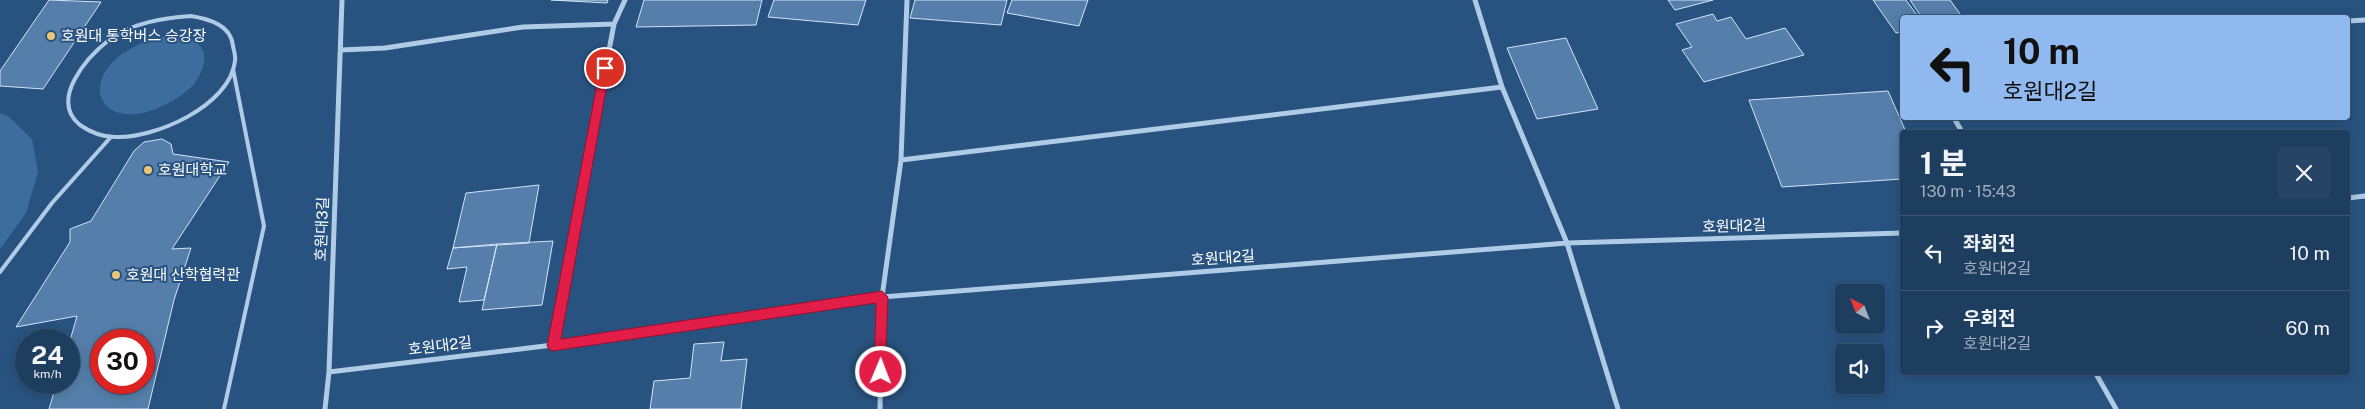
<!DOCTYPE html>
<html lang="ko">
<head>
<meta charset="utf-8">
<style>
	:root { --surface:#1e3e60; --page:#264566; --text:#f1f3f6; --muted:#a1aebd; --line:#3c5775 }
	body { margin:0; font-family:"Public Sans","Noto Sans KR",sans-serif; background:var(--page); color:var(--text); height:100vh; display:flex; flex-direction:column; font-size:19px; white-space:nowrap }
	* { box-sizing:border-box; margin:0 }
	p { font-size:16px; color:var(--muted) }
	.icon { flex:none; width:28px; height:28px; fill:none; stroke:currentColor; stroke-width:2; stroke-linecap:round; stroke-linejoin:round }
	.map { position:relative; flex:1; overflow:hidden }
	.side { position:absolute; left:1900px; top:130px; width:450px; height:245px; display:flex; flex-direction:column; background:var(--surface); border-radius:5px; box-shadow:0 2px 12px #0003,0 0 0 1px var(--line) }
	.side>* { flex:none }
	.guide { position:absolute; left:1900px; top:15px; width:450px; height:105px; border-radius:5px; box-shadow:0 2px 12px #0003,0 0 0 1px var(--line); background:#90b9f0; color:#111; overflow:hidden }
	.needle { width:32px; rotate:318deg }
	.buttons { position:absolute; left:1835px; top:284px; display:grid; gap:10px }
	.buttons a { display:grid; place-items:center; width:50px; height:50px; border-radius:5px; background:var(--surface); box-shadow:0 2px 12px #0003,0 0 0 1px var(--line); font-size:25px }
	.speed { position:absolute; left:15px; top:329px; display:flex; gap:10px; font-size:25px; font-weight:700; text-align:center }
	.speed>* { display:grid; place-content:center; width:65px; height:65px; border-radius:50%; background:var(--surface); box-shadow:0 2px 12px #0003,0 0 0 1px var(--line); line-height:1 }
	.speed small { font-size:12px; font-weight:400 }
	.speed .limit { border:8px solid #d22; background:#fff; color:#111 }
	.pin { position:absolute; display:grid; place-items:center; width:42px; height:42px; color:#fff; margin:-21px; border:2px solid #fff; border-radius:50%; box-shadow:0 1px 5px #0007 }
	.me { position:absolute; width:55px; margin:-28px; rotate:1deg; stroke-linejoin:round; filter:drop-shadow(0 0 4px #0008) }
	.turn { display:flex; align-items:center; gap:18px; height:105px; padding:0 20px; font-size:22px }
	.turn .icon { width:65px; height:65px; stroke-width:2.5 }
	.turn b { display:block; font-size:35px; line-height:42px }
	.round { display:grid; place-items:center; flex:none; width:52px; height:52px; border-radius:5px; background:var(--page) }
	.overview { display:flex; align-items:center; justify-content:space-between; height:85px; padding:0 20px }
	h1 { font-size:30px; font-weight:700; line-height:38px }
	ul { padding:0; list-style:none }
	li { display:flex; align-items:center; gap:15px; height:75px; padding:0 20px; border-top:1px solid var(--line) }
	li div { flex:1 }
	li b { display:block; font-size:19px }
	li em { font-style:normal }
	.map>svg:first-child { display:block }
</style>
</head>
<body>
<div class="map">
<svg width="2365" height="409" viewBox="0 0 2365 409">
	<rect width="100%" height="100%" fill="#285380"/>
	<path fill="#3d6d9d" d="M166 36C182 36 208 40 204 62 201 79 189 92 174 100 91 149 64 58 166 36Z
		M0 113 8 116 32 139 38 172 26 213 0 249Z"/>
	<path fill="#557faa" stroke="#d3e4f5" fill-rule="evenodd" d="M49 0 101 2 43 89 0 86V71Z
		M551 0H608L607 3Z
		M644 0H762L756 25 636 27Z
		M774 0H866L858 25 768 17Z
		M915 0H1007L1001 25 910 18Z
		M1012 0H1088L1079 26 1007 13Z
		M1668 0H1713L1675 10Z
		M1873 0H1906L1919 18H1902V32L1896 33Z
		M1910 0H1950L1963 18H1922Z
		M1713 14 1717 21 1731 17 1746 39 1785 28 1804 55 1704 82 1682 50 1692 47 1676 24Z
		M1566 38 1598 109 1537 119 1507 48Z
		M1888 91 1906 132H1902V179L1782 187 1749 100Z
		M162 139 171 144 173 154 229 162 172 249 191 248 174 300 148 409H49L57 382H69V344L77 316 16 327 70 242V229L91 221 134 151 144 142ZM101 340H144V382H101Z
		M539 185 529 243 453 248 466 193Z
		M553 241 542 305 482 310 497 244Z
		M497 244 484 300 459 302 467 267 447 269 453 248Z
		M724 342 721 361 747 359 741 409H650L654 381 690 378 694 344Z"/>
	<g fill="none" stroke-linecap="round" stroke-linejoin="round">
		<path stroke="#b0cbe5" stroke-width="4" d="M191 16C209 19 231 25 233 46 234 51 236 57 235 61 230 106 154 139 115 137 103 137 90 132 80 125 49 100 87 57 109 40 132 23 162 18 191 16Z
			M0 272 52 203 110 138
			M224 409 264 226 233 69"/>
		<path stroke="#b0cbe5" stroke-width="5" d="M1475 0 1502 87 1567 243 1618 409
			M2348 21 2365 20
			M341 50 385 48 523 27 614 24
			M1954 118 1962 132
			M901 160 1502 87
			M2348 198 2365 196
			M553 345 614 24 625 0
			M329 372 553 345 882 297 1567 243 1902 233
			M2095 372 2116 409
			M325 409 329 372 342 0
			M880 409 882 297 901 160 907 0"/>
	</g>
	<path fill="#e11d48" stroke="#92132f" d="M605 63 610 68 561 339 882 291 888 297 885 376H876L874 372 876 303 553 351 549 349 547 346 600 68Z"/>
	<g fill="#edc577" stroke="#285380" stroke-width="2">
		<circle cx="51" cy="36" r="5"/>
		<circle cx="148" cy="170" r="5"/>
		<circle cx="116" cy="275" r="5"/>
	</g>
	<g text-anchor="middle" stroke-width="4" stroke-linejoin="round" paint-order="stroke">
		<g font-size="15" fill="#fff" stroke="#285380" text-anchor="start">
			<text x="61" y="41">호원대 통학버스 승강장</text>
			<text x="158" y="175">호원대학교</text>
			<text x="126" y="280">호원대 산학협력관</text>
		</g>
		<g font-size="15" fill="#fff" stroke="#285380">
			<text transform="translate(1734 226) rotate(-2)" y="5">호원대2길</text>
			<text transform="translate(322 229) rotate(-88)" y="5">호원대3길</text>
			<text transform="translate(1223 258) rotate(-4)" y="5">호원대2길</text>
			<text transform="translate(440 346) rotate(-7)" y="5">호원대2길</text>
		</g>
	</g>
</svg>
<div class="buttons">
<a><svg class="needle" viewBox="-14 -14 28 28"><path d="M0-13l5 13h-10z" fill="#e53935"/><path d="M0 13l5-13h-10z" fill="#a1aebd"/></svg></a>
<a><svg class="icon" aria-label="sound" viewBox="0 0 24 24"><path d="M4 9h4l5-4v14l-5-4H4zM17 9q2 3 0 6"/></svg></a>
</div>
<div class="speed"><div>24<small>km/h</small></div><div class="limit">30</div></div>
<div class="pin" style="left:605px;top:68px;background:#d93025"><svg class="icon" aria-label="arrive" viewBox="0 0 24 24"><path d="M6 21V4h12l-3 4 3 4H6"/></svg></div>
<svg class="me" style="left:881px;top:372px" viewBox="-20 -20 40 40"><circle r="17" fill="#e11d48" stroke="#fff" stroke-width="3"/><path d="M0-11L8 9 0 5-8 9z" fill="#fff"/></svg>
<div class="guide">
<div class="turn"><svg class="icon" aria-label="left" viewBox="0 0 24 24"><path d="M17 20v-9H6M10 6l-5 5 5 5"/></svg><div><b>10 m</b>호원대2길</div></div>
</div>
<section class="side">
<div class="overview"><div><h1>1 분</h1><p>130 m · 15:43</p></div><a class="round"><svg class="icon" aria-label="close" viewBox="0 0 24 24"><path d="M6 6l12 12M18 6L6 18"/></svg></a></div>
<ul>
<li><svg class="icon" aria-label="left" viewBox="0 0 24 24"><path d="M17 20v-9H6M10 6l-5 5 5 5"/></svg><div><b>좌회전</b><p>호원대2길</p></div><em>10 m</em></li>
<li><svg class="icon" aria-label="right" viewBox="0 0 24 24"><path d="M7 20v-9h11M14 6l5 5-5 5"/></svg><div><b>우회전</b><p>호원대2길</p></div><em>60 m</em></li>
</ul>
</section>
</div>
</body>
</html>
